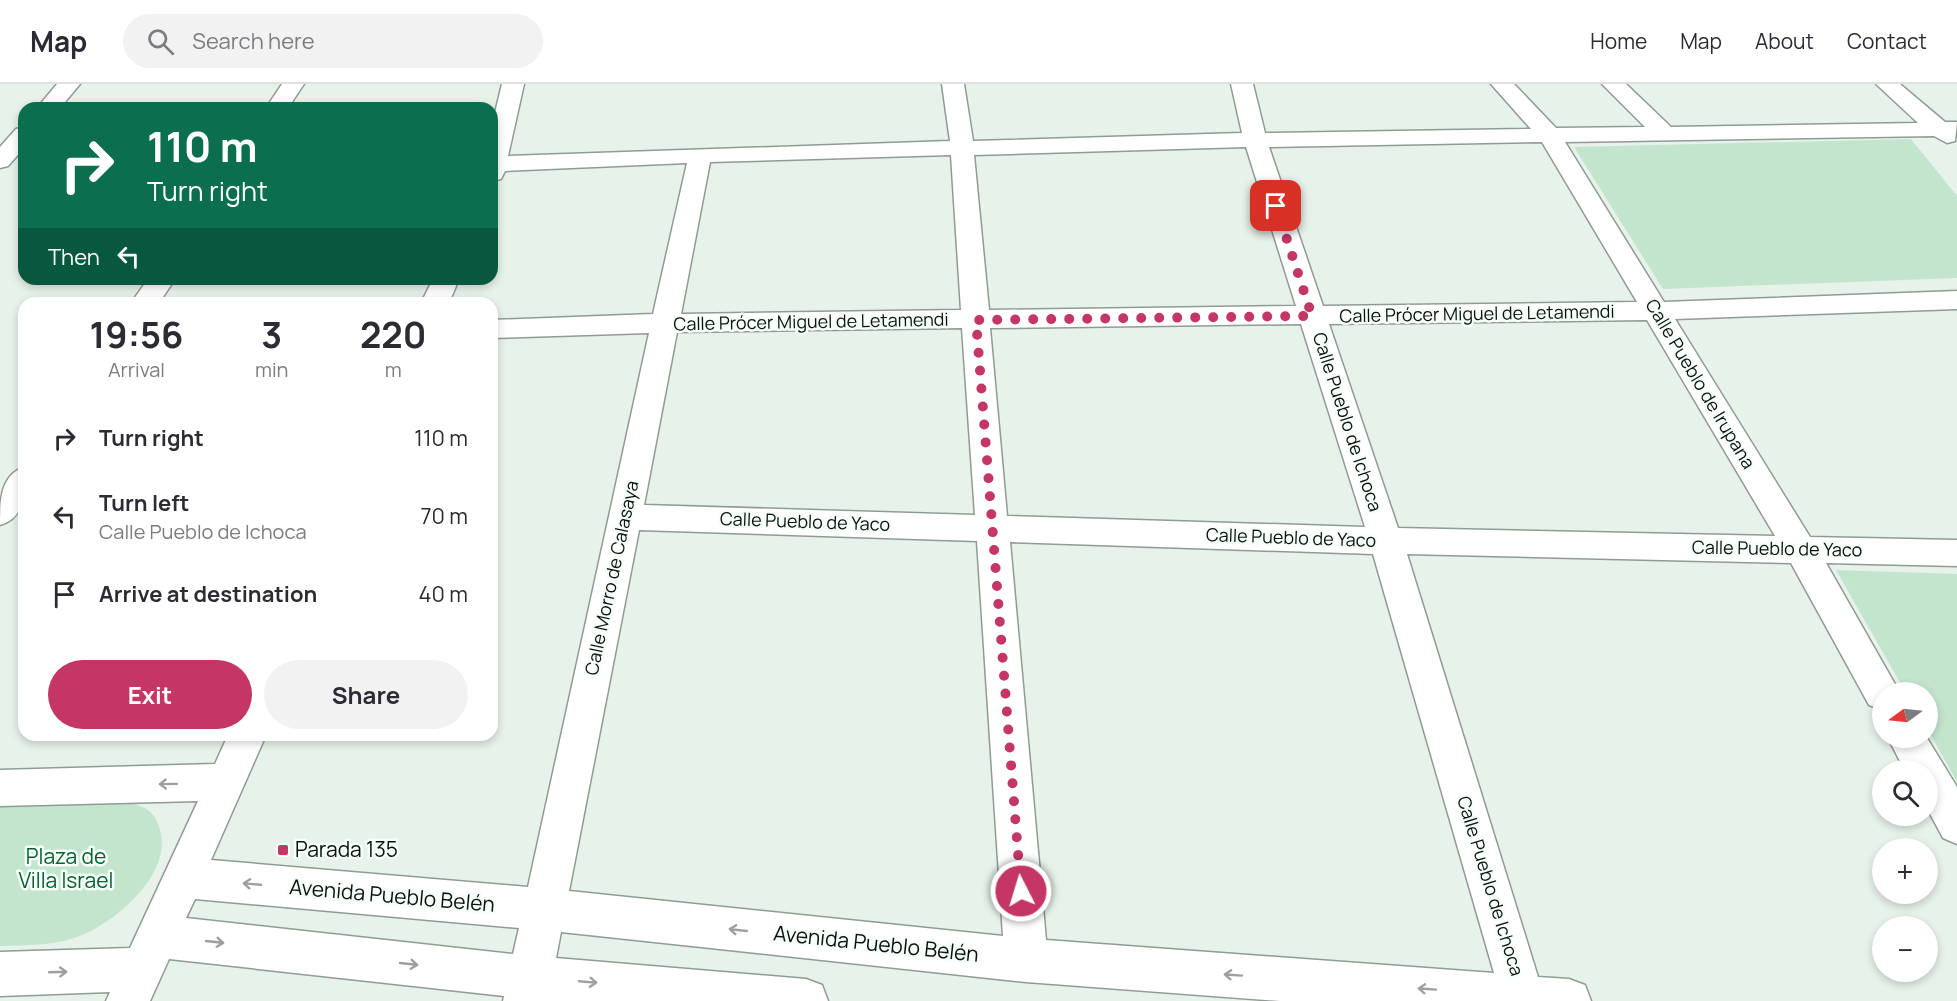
<!DOCTYPE html>
<html lang="en">
<head>
<meta charset="utf-8">
<style>
	:root { --surface:#fff; --page:#f2f2f3; --text:#2b2b33; --muted:#7c7c81; --line:#e1e1e2; --accent:#c43665 }
	body { margin:0; font-family:Manrope,sans-serif; background:var(--page); color:var(--text); height:100vh; display:flex; flex-direction:column; font-size:22px; white-space:nowrap }
	* { box-sizing:border-box; margin:0 }
	p { font-size:20px; color:var(--muted) }
	.icon { flex:none; width:33px; height:33px; fill:none; stroke:currentColor; stroke-width:2; stroke-linecap:round; stroke-linejoin:round }
	.map { position:relative; flex:1; overflow:hidden }
	.details { position:absolute; left:18px; top:213px; width:480px; height:444px; display:flex; flex-direction:column; background:var(--surface); border-radius:18px; box-shadow:0 3px 9px #0003 }
	.details>* { flex:none }
	.banner { position:absolute; left:18px; top:18px; width:480px; height:183px; border-radius:18px; box-shadow:0 3px 9px #0003; background:#0b6e4f; color:#fff; overflow:hidden }
	.needle { width:39px; rotate:255deg }
	.fabs { position:absolute; left:1872px; top:598px; display:grid; gap:12px }
	.fabs a { display:grid; place-items:center; width:66px; height:66px; border-radius:50%; background:var(--surface); box-shadow:0 3px 9px #0003; font-size:30px }
	.pin { position:absolute; display:grid; place-items:center; width:51px; height:51px; color:#fff; margin:-26px; border-radius:12px; box-shadow:0 3px 9px #0006 }
	.me { position:absolute; width:66px; margin:-33px; rotate:355deg; stroke-linejoin:round; filter:drop-shadow(0 0 4px #0008) }
	.turn { display:flex; align-items:center; gap:21px; height:126px; padding:0 30px; font-size:27px }
	.turn .icon { width:78px; height:78px; stroke-width:2.5 }
	.turn b { display:block; font-size:42px; line-height:51px }
	.then { display:flex; align-items:center; height:57px; padding:0 30px; background:#0003; gap:12px; font-size:22px }
	.eta { display:flex; justify-content:space-evenly; align-items:center; height:102px; text-align:center }
	.eta b { font-size:36px; font-weight:700; line-height:42px }
	.cta { display:flex; gap:12px; margin-top:auto; padding:12px 30px }
	.cta a { flex:1; height:69px; border-radius:36px; background:var(--accent); color:#fff; font-size:24px; font-weight:700; line-height:69px; text-align:center }
	.cta a+a { background:var(--page); color:var(--text) }
	ul { padding:0; list-style:none }
	li { display:flex; align-items:center; gap:18px; height:78px; padding:0 30px }
	li div { flex:1 }
	li b { display:block; font-size:22px }
	li em { font-style:normal }
	header { display:flex; align-items:center; gap:36px; box-sizing:border-box; height:84px; padding:0 30px; background:var(--surface); border-bottom:2px solid var(--line) }
	header strong { font-size:28px }
	nav { display:flex; gap:33px; margin-inline-start:auto; font-size:21px }
	.search { width:420px; height:54px; background:var(--page); display:flex; align-items:center; gap:15px; box-sizing:border-box; padding:0 21px; border-radius:33px; color:var(--muted); font-size:22px }
	.map>svg:first-child { display:block }
</style>
</head>
<body>
<header>
<strong>Map</strong>
<div class="search"><svg class="icon" aria-label="search" viewBox="0 0 24 24"><circle cx="10" cy="10" r="6"/><path d="M15 15l6 6"/></svg>Search here</div>
<nav><a>Home</a><a>Map</a><a>About</a><a>Contact</a></nav>
</header>
<div class="map">
<svg width="1957" height="917" viewBox="0 0 1957 917">
	<rect width="100%" height="100%" fill="#e7f2ea"/>
	<path fill="#c3e5ce" d="M1911 55 1957 112V194L1663 205 1574 63Z
		M1836 486 1957 490V698L1928 646V609H1906Z
		M131 719C137 721 144 723 148 726 156 732 159 741 161 750 170 792 113 841 77 853 53 862 26 861 0 862V721Z"/>
	<g fill="none" stroke-linecap="round" stroke-linejoin="round">
		<g stroke="#909b93" stroke-width="3">
			<path id="minor" d="M57 0H80L60 24H37Z
				M282 0H304L288 24H266Z
				M502 0H524L508 72 950 57 942 0H964L973 57 1242 49 1231 0H1253L1265 49 1531 45 1491 0H1514L1556 44 1645 43 1602 0H1626L1671 43 1918 39 1876 0H1900L1945 38H1957L1955 57 1947 59 1934 52 1565 58 1664 218 1957 207V225L1675 235 1810 453 1957 456V482L1826 479 1900 609H1882V626L1869 621 1791 479 1407 470 1538 893 1569 895 1585 901 1591 917H1280L1026 898 561 848 556 874 806 895 822 901 828 917H503L504 912 169 875 150 917H106L110 908 0 912V868L130 864 198 717 0 722V686L215 680 228 651H266L211 776 528 803 649 249 492 254V236L653 230 687 79 505 87 501 95 492 97V41ZM1542 58 1637 218 1323 222 1269 63ZM1246 63 1296 222 989 226 974 71ZM951 71 961 226 681 230 710 78ZM1647 236 1775 452 1398 444 1329 240ZM1301 240 1365 443 1007 432 990 244ZM962 244 975 431 644 421 677 248ZM639 446 977 457 1003 852 569 807ZM1010 458 1373 470 1494 889 1046 856ZM195 815 519 844 513 870 186 834Z
				M24 43V64L8 82 0 84V63L16 45Z
				M148 195H175L159 219H131Z
				M433 195H459L449 219H421Z
				M24 383C24 407 27 433 0 441 0 417 0 392 24 383Z
				M1888 654H1927L1957 703V760L1943 754 1928 726V687H1905Z"/>
		</g>
		<use href="#minor" fill="#fff" fill-rule="evenodd"/>
	</g>
	<defs><path id="oneway-shaft" d="M-6 0H5M1.5-3L5.5 0L1.5 3" fill="none" stroke-width="1.6" stroke-linecap="round" stroke-linejoin="round" transform="scale(1.5)"/></defs>
	<g stroke="#9ea09f">
		<use href="#oneway-shaft" transform="translate(168 700) rotate(179)"/>
		<use href="#oneway-shaft" transform="translate(252 800) rotate(-175)"/>
		<use href="#oneway-shaft" transform="translate(738 846) rotate(-174)"/>
		<use href="#oneway-shaft" transform="translate(215 858) rotate(6)"/>
		<use href="#oneway-shaft" transform="translate(409 880) rotate(6)"/>
		<use href="#oneway-shaft" transform="translate(58 888) rotate(-2)"/>
		<use href="#oneway-shaft" transform="translate(1233 891) rotate(-176)"/>
		<use href="#oneway-shaft" transform="translate(588 898) rotate(5)"/>
		<use href="#oneway-shaft" transform="translate(1427 905) rotate(-176)"/>
	</g>
	<g fill="none" stroke-linecap="round" stroke-linejoin="round">
		<path stroke="#c43665" stroke-width="10" stroke-dasharray="0 18" d="M1021 807 976 236 1312 232 1276 122"/>
	</g>
	<rect fill="#c43665" stroke="#f6fef8" stroke-width="2" x="277" y="760" width="12" height="12" rx="3"/>
	<g text-anchor="middle" stroke-width="5" stroke-linejoin="round" paint-order="stroke">
		<g font-size="18" fill="#0d110e" stroke="#f6fef8">
			<text transform="translate(1477 230) rotate(-1)" y="6">Calle Prócer Miguel de Letamendi</text>
			<text transform="translate(811 238) rotate(-1)" y="6">Calle Prócer Miguel de Letamendi</text>
			<text transform="translate(1700 300) rotate(59)" y="6">Calle Pueblo de Irupana</text>
			<text transform="translate(1347 338) rotate(72)" y="6">Calle Pueblo de Ichoca</text>
			<text transform="translate(805 438) rotate(2)" y="6">Calle Pueblo de Yaco</text>
			<text transform="translate(1291 454) rotate(2)" y="6">Calle Pueblo de Yaco</text>
			<text transform="translate(1777 465) rotate(1)" y="6">Calle Pueblo de Yaco</text>
			<text transform="translate(612 494) rotate(-78)" y="6">Calle Morro de Calasaya</text>
			<text transform="translate(1490 802) rotate(73)" y="6">Calle Pueblo de Ichoca</text>
		</g>
		<g font-size="21" fill="#0d110e" stroke="#f6fef8" text-anchor="start">
			<text x="295" y="773">Parada 135</text>
		</g>
		<g font-size="21" fill="#085e35" stroke="#f6fef8">
			<text x="66" y="780">Plaza de<tspan x="66" dy="24">Villa Israel</tspan></text>
		</g>
		<g font-size="21" fill="#0d110e" stroke="#f6fef8">
			<text transform="translate(392 812) rotate(5)" y="7">Avenida Pueblo Belén</text>
			<text transform="translate(876 860) rotate(6)" y="7">Avenida Pueblo Belén</text>
		</g>
	</g>
</svg>
<div class="fabs">
<a><svg class="needle" viewBox="-14 -14 28 28"><path d="M0-13l5 13h-10z" fill="#e53935"/><path d="M0 13l5-13h-10z" fill="#7c7c81"/></svg></a>
<a><svg class="icon" aria-label="search" viewBox="0 0 24 24"><circle cx="10" cy="10" r="6"/><path d="M15 15l6 6"/></svg></a>
<a>+</a>
<a>−</a>
</div>
<div class="pin" style="left:1276px;top:122px;background:#d93025"><svg class="icon" aria-label="arrive" viewBox="0 0 24 24"><path d="M6 21V4h12l-3 4 3 4H6"/></svg></div>
<svg class="me" style="left:1021px;top:807px" viewBox="-20 -20 40 40"><circle r="17" fill="#c43665" stroke="#fff" stroke-width="3"/><path d="M0-11L8 9 0 5-8 9z" fill="#fff"/></svg>
<div class="banner">
<div class="turn"><svg class="icon" aria-label="right" viewBox="0 0 24 24"><path d="M7 20v-9h11M14 6l5 5-5 5"/></svg><div><b>110 m</b>Turn right</div></div>
<div class="then">Then<svg class="icon" aria-label="left" viewBox="0 0 24 24"><path d="M17 20v-9H6M10 6l-5 5 5 5"/></svg></div>
</div>
<section class="details">
<div class="eta">
<div><b>19:56</b><p>Arrival</p></div>
<div><b>3</b><p>min</p></div>
<div><b>220</b><p>m</p></div>
</div>
<ul>
<li><svg class="icon" aria-label="right" viewBox="0 0 24 24"><path d="M7 20v-9h11M14 6l5 5-5 5"/></svg><div><b>Turn right</b></div><em>110 m</em></li>
<li><svg class="icon" aria-label="left" viewBox="0 0 24 24"><path d="M17 20v-9H6M10 6l-5 5 5 5"/></svg><div><b>Turn left</b><p>Calle Pueblo de Ichoca</p></div><em>70 m</em></li>
<li><svg class="icon" aria-label="arrive" viewBox="0 0 24 24"><path d="M6 21V4h12l-3 4 3 4H6"/></svg><div><b>Arrive at destination</b></div><em>40 m</em></li>
</ul>
<div class="cta"><a>Exit</a><a>Share</a></div>
</section>
</div>
</body>
</html>
